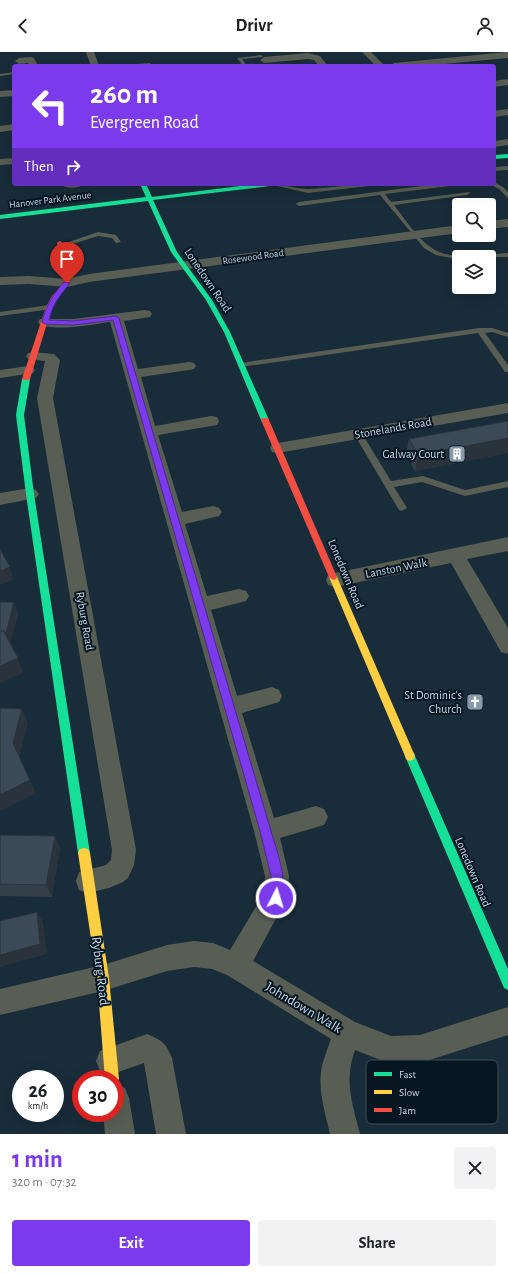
<!DOCTYPE html>
<html lang="en">
<head>
<meta charset="utf-8">
<style>
	:root { --surface:#fff; --page:#f2f2f2; --text:#202124; --muted:#757577; --accent:#7c3aed }
	body { margin:0; font-family:"Alegreya Sans",sans-serif; background:var(--page); color:var(--text); height:100vh; display:flex; flex-direction:column; font-size:15px; white-space:nowrap }
	* { box-sizing:border-box; margin:0 }
	p { font-size:13px; color:var(--muted) }
	.icon { flex:none; width:22px; height:22px; fill:none; stroke:currentColor; stroke-width:2; stroke-linecap:round; stroke-linejoin:round }
	.map { position:relative; height:1082px; overflow:hidden }
	.panel { display:flex; flex-direction:column; background:var(--surface); flex:1 }
	.panel>* { flex:none }
	.guide { position:absolute; left:12px; top:12px; width:484px; height:122px; border-radius:4px; box-shadow:0 4px 16px #0002; background:#7c3aed; color:#fff; overflow:hidden }
	.fabs { position:absolute; left:452px; top:146px; display:grid; gap:8px }
	.fabs a { display:grid; place-items:center; width:44px; height:44px; border-radius:4px; background:var(--surface); box-shadow:0 4px 16px #0002; font-size:20px }
	.speed { position:absolute; left:12px; top:1018px; display:flex; gap:8px; font-size:20px; font-weight:700; text-align:center }
	.speed>* { display:grid; place-content:center; width:52px; height:52px; border-radius:50%; background:var(--surface); box-shadow:0 4px 16px #0002; line-height:1 }
	.speed small { font-size:10px; font-weight:400 }
	.speed .limit { border:6px solid #d22; background:#fff; color:#111 }
	.pin { position:absolute; display:grid; place-items:center; width:34px; height:34px; color:#fff; margin:-41px -17px; border-radius:50% 50% 50% 0; rotate:-45deg; box-shadow:0 0 4px #0007 }
	.pin .icon { rotate:45deg }
	.me { position:absolute; width:44px; margin:-22px; rotate:5deg; stroke-linejoin:round; filter:drop-shadow(0 0 3px #0008) }
	.turn { display:flex; align-items:center; gap:14px; height:84px; padding:0 12px; font-size:18px }
	.turn .icon { width:52px; height:52px; stroke-width:2.5 }
	.turn b { display:block; font-size:28px; line-height:34px }
	.then { display:flex; align-items:center; height:38px; padding:0 12px; background:#0003; gap:8px; font-size:15px }
	.round { display:grid; place-items:center; flex:none; width:42px; height:42px; border-radius:4px; background:var(--page) }
	.headline { display:flex; align-items:center; justify-content:space-between; height:68px; padding:0 12px }
	h1 { font-size:24px; font-weight:600; line-height:30px; color:var(--accent) }
	.primary-button { display:flex; gap:8px; margin-top:auto; padding:8px 12px }
	.primary-button a { flex:1; height:46px; border-radius:4px; background:var(--accent); color:#fff; font-size:16px; font-weight:600; line-height:46px; text-align:center }
	.primary-button a+a { background:var(--page); color:var(--text) }
	header { display:flex; justify-content:space-between; align-items:center; height:52px; padding:0 12px; background:var(--surface); font-size:18px; font-weight:600 }
	.map>svg:first-child { display:block }
</style>
</head>
<body>
<header><svg class="icon" aria-label="back" viewBox="0 0 24 24"><path d="M15 5l-7 7 7 7"/></svg>Drivr<svg class="icon" aria-label="person" viewBox="0 0 24 24"><circle cx="12" cy="8" r="4"/><path d="M4 21q1-7 8-7t8 7"/></svg></header>
<div class="map">
<svg width="508" height="1082" viewBox="0 0 508 1082">
	<rect width="100%" height="100%" fill="#182c39"/>
	<g fill="none" stroke-linecap="round" stroke-linejoin="round">
		<path fill="#585e53" fill-rule="evenodd" d="M261 3 263 5 242 7 247 14H243L237 6Z
			M151 11 149 13 121 14 123 13Z
			M14 20V22L0 24V22Z
			M508 114V118L494 119V115Z
			M494 130 503 135 508 140V146L499 137 490 132H494Z
			M269 132C283 132 296 137 309 137 330 136 351 132 372 132L369 134 308 141Z
			M437 132H453L450 134 385 142 391 150 469 140 470 141 467 143 394 153C406 168 419 190 437 199 454 208 488 202 508 201V205H459V207H456L436 203 424 196 380 143 299 154 296 152 299 150Z
			M98 180 116 183 121 190 116 191 112 186 98 184 60 196 57 194Z
			M49 253 53 255 52 257 0 264V260Z
			M479 276H492L508 281V285L492 280 485 281 508 313V320H505L478 281 241 315 237 313 241 311Z
			M358 379 361 380 391 429 423 424 465 438 508 429V435L465 444 422 430 394 435 407 456 402 459 399 458 354 382Z"/>
		<path fill="#585e53" fill-rule="evenodd" d="M86 0H94L99 14H91Z
			M362 0H371L385 14H376Z
			M508 0V6L422 14H390L394 11Z
			M308 1 320 4 328 14H319L314 8 308 7 264 11 260 8 264 5Z
			M31 5 34 6 38 14H30L28 11 19 12 15 9 19 6Z
			M508 27V33L494 35V29Z
			M14 38V44L0 45V39Z
			M508 57V63L494 65V59Z
			M14 72V78L0 80V74Z
			M508 87V93L494 95V89Z
			M14 106V112L0 113V107Z
			M60 132H84C79 137 65 137 60 132Z
			M508 167V175L489 177V169Z
			M459 173V181L89 230 67 235 29 232 0 233V225L29 224 67 227 89 222Z
			M145 258 150 259 152 262 150 265 124 269 138 317 189 310 194 311 196 314 194 317 189 318 141 325 155 374 211 364 217 365 219 369 217 373 211 374 158 383 182 460 213 454 219 456 222 460 219 464 185 472 207 544 239 537 246 539 249 544 246 549 211 558 237 644 272 635 279 638 282 644 279 650 242 661 274 766 316 754 324 757 328 765 324 773 280 786 289 824 287 846 253 909 355 970 391 984 420 983 508 955V983L420 1011 391 1012 355 998C344 1029 352 1051 360 1082H330C325 1060 317 1037 322 1014 324 1005 328 996 331 987L227 923 212 917 194 915 167 919 103 939 0 963V937L103 913 167 893 194 889 213 891 230 898 263 843 265 824 254 779 110 270C88 273 63 279 40 273L38 270 40 267H73Z
			M33 300 54 302 60 308 53 346 136 798 134 813 128 826 123 830 109 836 88 841 79 838 76 829 79 820 106 813 111 808 112 798 37 346 45 309 28 307 26 304 28 301Z
			M28 314 33 315 35 318 33 321 0 326V318Z
			M508 351V361L278 401 272 400 270 396 272 392 278 391Z
			M30 436 36 438 39 442 36 446 0 453V441Z
			M508 485V499L467 507 508 576V602L501 600 451 511 335 535 328 533 326 528 328 523 335 521Z
			M147 982C162 988 166 991 172 1006L186 1082H156L144 1011 110 1023 100 1019 96 1009 100 999Z
			M115 1032 125 1036 129 1046 135 1082H105L103 1061H115Z"/>
		<path fill="#16e098" fill-rule="evenodd" d="M508 102V106L494 107V103Z
			M140 132H146L152 145 257 132H273L270 134 153 148 177 200 212 248 230 280 269 368 268 370H262L261 368 224 280 206 248 171 200 148 149 0 167V163L146 145Z
			M26 325 30 327 24 363 34 442 90 801 88 805 84 806 80 805 78 801 26 442 16 363 22 327Z
			M410 699 414 701 415 704 508 917V938L504 936 405 704 406 701Z"/>
		<path fill="#ffcf43" fill-rule="evenodd" d="M333 522 337 525 415 704 414 707 410 709 406 707 405 704 329 525Z
			M84 796 88 797 90 801 109 926 119 1027 115 1032V1027H105L97 926 78 801 80 797Z"/>
		<path fill="#f24e42" fill-rule="evenodd" d="M60 189 63 191 70 231 57 246 52 255 30 327 28 328H24L22 327 46 255 52 244 64 231 57 191Z
			M262 366H268L269 368 337 525 336 527 333 528 329 525 261 368Z"/>
	</g>
	<path fill="#343f4a" d="M508 369V401L415 419 406 403 409 387Z
		M0 783 55 784 60 796 52 845 0 844Z"/>
	<path fill="#2a333c" d="M508 386V401L415 419 418 403Z
		M10 515 14 528 0 533V519Z
		M14 550 18 562 10 593 6 581Z
		M18 606 23 621 0 631V614Z
		M22 657 28 671 19 704 13 691Z
		M30 728 36 741 0 759V743Z
		M55 784 60 796 52 845 46 833Z
		M37 860 43 870 47 902 0 915V903Z"/>
	<path fill="#3c4956" stroke="#2a333c" d="M508 369V386L418 403 409 387Z
		M0 497 10 515 0 519Z
		M0 550H14L6 581H5L3 578 0 580Z
		M3 578 18 606 0 614V580Z
		M0 656 22 657 13 691 30 728 0 743Z
		M0 783 55 784 46 833 0 832Z
		M37 860 40 892 0 903V869Z"/>
	<path fill="#7c3aed" stroke="#51269a" d="M64 230 70 231C59 245 53 251 49 268L73 269 116 264 119 266 271 779C277 801 289 828 280 850L276 852 271 850 270 846 271 824 260 779 113 268 73 273 45 272 42 270C46 253 53 243 64 230Z"/>
	<defs>
		<g id="building-square" transform="scale(0.9)"><rect x="-9" y="-9" width="18" height="18" rx="4" fill="#879aa9" stroke="#071621"/><path d="M-4-6H4V6H1V3H-1V6H-4ZM-2.5-4.3h1.7v1.8h-1.7ZM.8-4.3h1.7v1.8H.8ZM-2.5-1h1.7V.8h-1.7ZM.8-1h1.7V.8H.8Z" fill="#fff"/></g>
		<g id="church-square" transform="scale(0.9)"><rect x="-9" y="-9" width="18" height="18" rx="4" fill="#879aa9" stroke="#071621"/><path d="M-1.2-6h2.4v3.5h3.3v2.4h-3.3V6h-2.4V-.1h-3.3v-2.4h3.3Z" fill="#fff"/></g>
	</defs>
	<g fill-rule="evenodd">
		<use href="#building-square" x="457" y="402"/>
		<use href="#church-square" x="475" y="650"/>
	</g>
	<g text-anchor="middle" stroke-width="4" stroke-linejoin="round" paint-order="stroke">
		<g font-size="10" fill="#c3d6e6" stroke="#071621">
			<text transform="translate(50 147) rotate(-7)" y="4">Hanover Park Avenue</text>
			<text transform="translate(253 204) rotate(-8)" y="4">Rosewood Road</text>
		</g>
		<g font-size="12" fill="#c3d6e6" stroke="#071621">
			<text transform="translate(208 228) rotate(56)" y="4">Lonedown Road</text>
			<text transform="translate(393 376) rotate(-10)" y="4">Stonelands Road</text>
			<text transform="translate(396 516) rotate(-11)" y="4">Lanston Walk</text>
			<text transform="translate(346 522) rotate(67)" y="4">Lonedown Road</text>
			<text transform="translate(85 569) rotate(80)" y="4">Ryburg Road</text>
			<text transform="translate(473 820) rotate(67)" y="4">Lonedown Road</text>
		</g>
		<g font-size="12" fill="#c3d6e6" stroke="#071621" text-anchor="end">
			<text x="444" y="406">Galway Court</text>
			<text x="462" y="647">St Dominic's<tspan x="462" dy="14">Church</tspan></text>
		</g>
		<g font-size="14" fill="#c3d6e6" stroke="#071621">
			<text transform="translate(101 919) rotate(83)" y="5">Ryburg Road</text>
			<text transform="translate(304 955) rotate(31)" y="5">Johndown Walk</text>
		</g>
	</g>
	<rect x="366" y="1008" width="132" height="64" rx="6" fill="#071621" stroke="#3f505c" stroke-width="1"/>
	<rect x="374" y="1020" width="18" height="4" fill="#16e098"/>
	<rect x="374" y="1038" width="18" height="4" fill="#ffcf43"/>
	<rect x="374" y="1056" width="18" height="4" fill="#f24e42"/>
	<g font-size="11" fill="#c3d6e6">
		<text x="399" y="1026">Fast</text>
		<text x="399" y="1044">Slow</text>
		<text x="399" y="1062">Jam</text>
	</g>
</svg>
<div class="fabs">
<a><svg class="icon" aria-label="search" viewBox="0 0 24 24"><circle cx="10" cy="10" r="6"/><path d="M15 15l6 6"/></svg></a>
<a><svg class="icon" aria-label="layers" viewBox="0 0 24 24"><path d="M12 4l9 5-9 5-9-5zM3 14l9 5 9-5"/></svg></a>
</div>
<div class="speed"><div>26<small>km/h</small></div><div class="limit">30</div></div>
<div class="pin" style="left:67px;top:231px;background:#d93025"><svg class="icon" aria-label="arrive" viewBox="0 0 24 24"><path d="M6 21V4h12l-3 4 3 4H6"/></svg></div>
<svg class="me" style="left:276px;top:846px" viewBox="-20 -20 40 40"><circle r="17" fill="#7c3aed" stroke="#fff" stroke-width="3"/><path d="M0-11L8 9 0 5-8 9z" fill="#fff"/></svg>
<div class="guide">
<div class="turn"><svg class="icon" aria-label="left" viewBox="0 0 24 24"><path d="M17 20v-9H6M10 6l-5 5 5 5"/></svg><div><b>260 m</b>Evergreen Road</div></div>
<div class="then">Then<svg class="icon" aria-label="right" viewBox="0 0 24 24"><path d="M7 20v-9h11M14 6l5 5-5 5"/></svg></div>
</div>
</div>
<section class="panel">
<div class="headline"><div><h1>1 min</h1><p>320 m · 07:32</p></div><a class="round"><svg class="icon" aria-label="close" viewBox="0 0 24 24"><path d="M6 6l12 12M18 6L6 18"/></svg></a></div>
<div class="primary-button"><a>Exit</a><a>Share</a></div>
</section>
</body>
</html>
